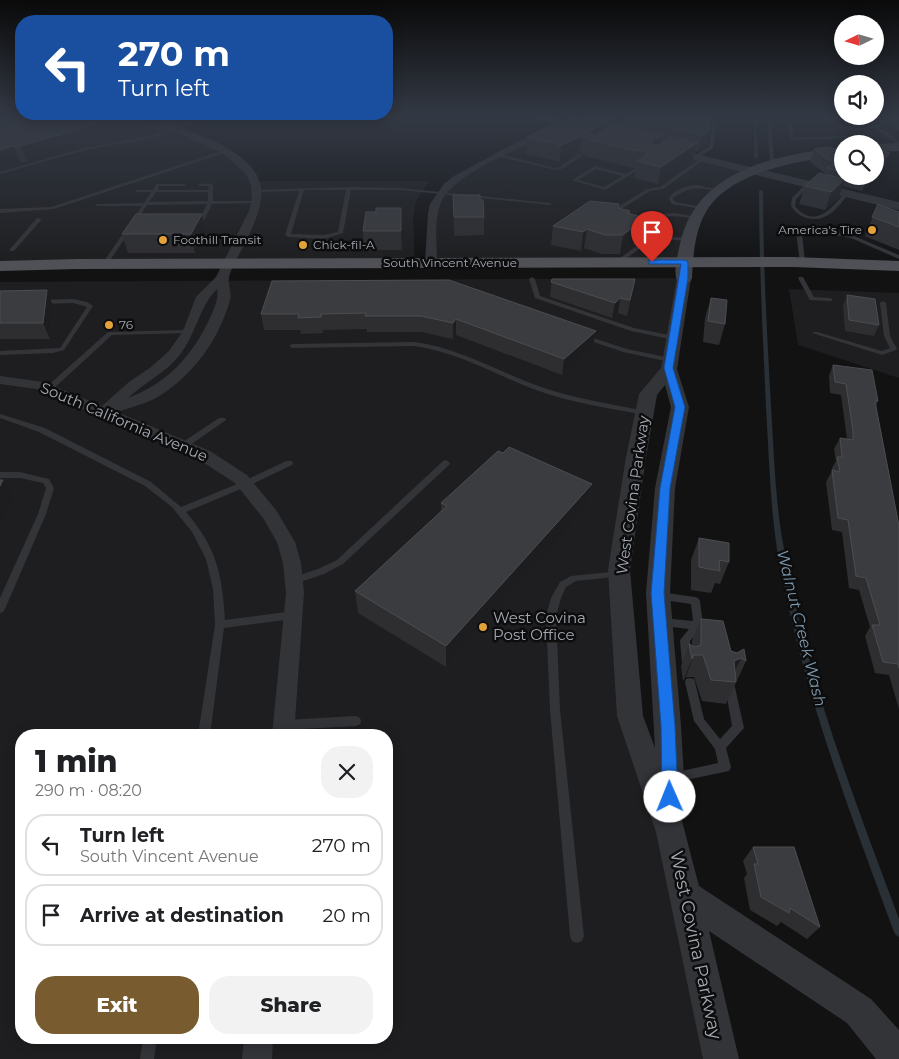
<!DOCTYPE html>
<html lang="en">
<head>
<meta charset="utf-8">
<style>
	:root { --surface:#fff; --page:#f2f2f2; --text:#202124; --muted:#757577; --line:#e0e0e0; --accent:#785b2e }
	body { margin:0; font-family:Montserrat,sans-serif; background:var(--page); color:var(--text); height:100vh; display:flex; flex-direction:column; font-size:19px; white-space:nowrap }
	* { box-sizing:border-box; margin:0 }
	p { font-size:16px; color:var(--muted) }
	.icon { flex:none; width:28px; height:28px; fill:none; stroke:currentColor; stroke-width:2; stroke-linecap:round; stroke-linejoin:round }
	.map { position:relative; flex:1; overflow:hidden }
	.details { position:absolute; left:15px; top:729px; width:378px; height:315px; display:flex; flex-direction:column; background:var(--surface); border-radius:20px; box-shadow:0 2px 12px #0003 }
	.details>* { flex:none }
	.hud { position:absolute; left:15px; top:15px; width:378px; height:105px; border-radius:20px; box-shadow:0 2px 12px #0003; background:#1a4fa0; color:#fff; overflow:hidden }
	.needle { width:32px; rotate:265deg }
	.buttons { position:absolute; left:834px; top:15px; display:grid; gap:10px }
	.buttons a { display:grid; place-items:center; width:50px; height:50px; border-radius:50%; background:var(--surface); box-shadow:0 2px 12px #0003; font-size:25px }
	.pin { position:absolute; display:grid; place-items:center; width:42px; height:42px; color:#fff; margin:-51px -21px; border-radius:50% 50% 50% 0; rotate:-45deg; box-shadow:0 0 5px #0007 }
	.pin .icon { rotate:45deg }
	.me { position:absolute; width:55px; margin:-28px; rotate:359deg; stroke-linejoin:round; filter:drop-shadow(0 0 4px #0008) }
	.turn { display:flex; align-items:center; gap:18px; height:105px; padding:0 20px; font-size:22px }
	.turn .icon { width:65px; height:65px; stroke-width:2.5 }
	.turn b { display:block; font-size:35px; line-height:42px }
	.round { display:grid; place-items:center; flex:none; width:52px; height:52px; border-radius:20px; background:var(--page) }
	.overview { display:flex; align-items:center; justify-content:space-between; height:85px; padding:0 20px }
	h1 { font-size:30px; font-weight:800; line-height:38px }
	.button { display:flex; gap:10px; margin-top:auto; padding:10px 20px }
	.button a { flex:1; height:58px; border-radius:20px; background:var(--accent); color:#fff; font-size:20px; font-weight:800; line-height:58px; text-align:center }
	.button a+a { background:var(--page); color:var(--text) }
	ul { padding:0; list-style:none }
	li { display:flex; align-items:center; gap:15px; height:62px; margin:0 10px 8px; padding:0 10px; border:2px solid var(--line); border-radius:20px }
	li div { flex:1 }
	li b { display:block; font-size:19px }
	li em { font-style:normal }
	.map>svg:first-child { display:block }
</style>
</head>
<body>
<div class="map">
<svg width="899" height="1059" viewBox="0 0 899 1059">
	<rect width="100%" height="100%" fill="#121213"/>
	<path fill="#1e1e20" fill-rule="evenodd" d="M0 116H211L175 128 213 144 255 181H429L416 201 413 217 415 264 0 266Z
		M560 124 754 171 712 194 685 262 431 263 433 213 457 178Z
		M684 278 669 369 648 395 619 570 630 716 721 1059H0V282ZM21 735H386V1038H21Z
		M789 289 899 293V378L798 345Z"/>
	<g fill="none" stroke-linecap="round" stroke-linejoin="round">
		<path fill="#293136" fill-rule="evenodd" d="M754 116H756L758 157 756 158 754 157Z
			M761 190 763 191C763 263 767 334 771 406 774 453 775 502 784 549 806 676 854 798 899 919V937L896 935 894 932C848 807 799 681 777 549 770 503 769 455 766 408 763 336 759 264 759 191Z"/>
		<path fill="#333438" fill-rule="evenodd" d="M710 116H715L717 119 713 148 698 158H694V156L709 147 713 119Z
			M767 116H771L774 163 772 164 770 163Z
			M820 116C826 116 829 121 834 123 848 130 868 129 881 123L872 116H877L886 123 878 127 899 141V144L875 128C856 132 835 131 820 116Z
			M790 123 792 124 793 138 846 136 858 144H853L845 138 790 140 788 124Z
			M173 127 176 128 153 138 85 150 0 174V172L84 148 151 136Z
			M225 150 227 152 54 209 0 213V209L51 207Z
			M499 154 555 168 559 167 579 154 583 155 562 169 555 170 497 156Z
			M701 158 705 159 663 189 650 191 618 211 613 210 647 189 660 187Z
			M595 166 626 174 636 168 640 169 605 190 572 180ZM596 169 623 176 604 187 578 180Z
			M807 183 811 184 796 199 795 206C815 230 832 208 845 192L849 193C838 207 828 223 807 218 800 216 795 212 791 206L792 198Z
			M156 184H184L186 185 184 186H159L158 190H208L209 186H200L198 185C201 183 210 183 213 185V201H256L258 202 256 203 212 204 202 224 197 227 194 225 197 223 207 204 147 205 107 265H103L102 264 142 206H97L95 205 97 204 144 203 151 192H137L135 191 137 190H153ZM156 192H208V201L149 202Z
			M698 185 719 190 717 191C698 187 691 187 674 197L673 199 676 202 702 207V209L672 204 669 199C673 189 688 185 698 185Z
			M349 187 400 188 550 203 552 204 550 205 400 190H351L343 233 324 239 288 237 285 235 299 191 256 192 254 191 256 190ZM304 190H346L338 232 324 235 291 234Z
			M674 213 699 217 696 219C675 215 664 214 645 225L653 231 654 236 689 238 691 239V241L653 239 620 263H616V261L649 237 648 233 639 226V224L660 214Z
			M37 218 42 219 14 251H10V249Z
			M806 226 854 236 899 255V259L851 238 807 230 802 233 805 262 800 263 796 232Z
			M532 277 535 279 540 296 634 328 674 336 677 338 674 340 631 331 535 298 529 279Z
			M799 277H803L814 297 830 298 832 299V301L810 300 798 278Z
			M73 299 87 302 93 306 64 350 53 353 0 355V351L60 348 87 307 73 303 41 304 38 302 41 300Z
			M883 301 886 303 890 336 897 349 896 350 882 355 812 333 813 332H817L882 351 890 348 884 336 880 303Z
			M188 330 191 332 190 333 112 335 51 391H45L44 389 108 332Z
			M584 335 627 349 670 358 673 360 670 362 623 352 582 338 581 337Z
			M414 342C461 348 500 373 544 388 577 399 611 404 645 411L649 413 645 415C609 408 571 403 536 390 496 375 458 352 414 346L292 348 289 346 292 344Z
			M0 414 45 428 151 482 181 507 242 482 286 461H292L293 463 292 465 248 486 186 512C217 548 222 574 225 620L293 611 296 612 298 615 296 618 293 619 224 628 210 735H198L215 625 213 589 206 559 192 532 172 507 145 486 39 432 0 418Z
			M219 418H225L226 420 186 448H180L179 446 180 444Z
			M446 460 450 463 449 465 343 564 324 574 294 584 291 582 289 580 291 578 318 569 337 560 443 461Z
			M0 472H20L49 479 54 488 46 514 5 609 3 612 0 613V598L38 514 46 488 43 483 20 478H0Z
			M620 571 623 572 625 574 623 576 576 581 566 587 561 598 556 616 560 710 584 936 582 941 577 943 572 941 570 936 550 710 546 616 551 598 560 582 571 576Z
			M660 592 695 597 698 598 700 601 703 624 706 628 705 631H699L690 641 692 663 691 666 687 667 683 666 682 663 680 640 689 629 663 626 660 625 658 622 660 619 663 618 693 621 691 604 657 599 655 596 657 593Z
			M690 678 694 679 695 682 704 719 720 739 732 726 725 686 726 683 730 681 734 683 744 728 726 748 731 767 729 771 672 783 668 782 666 778 668 774 718 763 715 749 694 721 685 682 686 679Z
			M356 716 360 718 361 721 360 724 356 726 284 730 280 728 278 725 280 722 284 720Z
			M143 1038H157L154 1059H140Z"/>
		<path fill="#333438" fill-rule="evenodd" d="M120 116C137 116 151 126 167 126L145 116C156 116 167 117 175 125L202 116H215L182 128C209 139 250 152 260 183 268 208 241 248 231 271 225 284 233 290 230 300 219 340 192 377 156 398 144 404 129 408 117 412L210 451 247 475 276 510 295 542 301 563 304 593 294 735H272L286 593 283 563 277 542 263 518 235 483 198 459 36 389 0 384V376L44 382 102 406 129 382 151 367 169 351 183 331 196 297 216 277 249 211 252 200 251 185 246 174 225 155 173 130H155ZM217 289C219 300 214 308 210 318 192 356 168 383 128 398 144 383 165 373 179 356 196 335 199 307 217 289Z
			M571 116H582C549 141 453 167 440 205 434 222 437 245 437 263L431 266 427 265 425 263 428 213 430 204 444 184 454 176 504 149Z
			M244 1038H273L272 1059H242Z"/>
		<path fill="#333438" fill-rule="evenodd" d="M526 116H544L591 128 593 130 588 133Z
			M666 147 899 202V210L662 152 661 150Z
			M684 274 689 275 691 278 677 369 689 407 675 488 670 593 681 726 686 812 682 821 699 886 871 999 899 1030V1059H876L847 1023 709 931 739 1059H703L656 832 617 716 608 570 626 457 639 394 661 368 677 278 679 275ZM665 385 671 407 655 488 646 593 655 748 643 716 630 570 646 457 657 395Z"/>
		<path fill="#414348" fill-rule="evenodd" d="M899 143V151L875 152V144Z
			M842 147V155C800 161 736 170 709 207 695 227 693 255 692 278L690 282H678C672 273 678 254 680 244 696 169 777 155 842 147Z"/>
		<path fill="#4f5157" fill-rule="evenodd" d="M793 257 899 261V271L793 267 77 269 0 271V261L77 259Z"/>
	</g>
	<path fill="#2e2e31" d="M0 116 125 132 119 133V135L27 162H20Z
		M581 116H711L706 147 698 151H695L693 160 658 184 634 178 636 168H633L584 156 585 154 579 152 560 162 526 154 527 137 580 121Z
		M784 116H806L805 118Z
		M840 116H879L877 122 850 123Z
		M880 116H899V131L888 124Z
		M814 149 842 150V176H875L885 166 862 191 842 186 839 197 825 210 799 204 805 186 826 174 810 162Z
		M453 195 480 200 484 217V235L454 236Z
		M878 204 899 212V250L865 236Z
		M619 208 630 211V214L645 218 642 237 620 254H602L584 248 581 251 551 245 553 226Z
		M402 227V250H364L363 231Z
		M206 233 195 253H128L122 234Z
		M552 279H635L627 316 618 313 612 318 550 297Z
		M272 281 596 331 593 347 562 375 456 335 453 339 421 332H367V329L323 330V333L301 334 300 330H264L261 314Z
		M0 291 53 306 50 339H0Z
		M847 295 879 325 874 336 845 331 843 306Z
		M711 298 725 324 719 345 703 342 705 318Z
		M833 365 878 401 876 406 899 526V709L889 675 875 673 865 636 870 627 859 590 849 588 842 532 832 530 826 482 832 471V468L836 461 834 449 840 438 847 439 841 395 830 393 829 376Z
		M503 453 592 484 588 506 446 667 358 613 355 591 441 511V503Z
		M699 538 729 562 720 584 715 583 711 593 691 590V560Z
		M701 619 731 651 746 661 726 704 702 701 694 677H686L683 681 681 666 689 644 692 646V641Z
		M753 847 820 927 807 939 781 922 777 926 750 910 744 878 747 874 743 861Z"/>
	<path fill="#1d1d1f" d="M110 116H120L125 132 119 133V135L27 162 20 146Z
		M619 116H632L622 117 621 126 610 130 612 119Z
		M606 122 604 138 588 140 589 131Z
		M709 131 706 147 698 151 702 135Z
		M662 135 659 151 648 158 651 142Z
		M581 136 579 152 560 162 561 145Z
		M697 143 693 160 658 184 661 167Z
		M13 146 20 162 0 169V150Z
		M890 153 885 166 862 191 867 178 869 176H875V170Z
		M845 179 839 197 825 210 831 192Z
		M401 208 402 227V250L401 231Z
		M202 214 206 233 195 253 191 234Z
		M645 218 642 237 620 254 623 235Z
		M587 229 584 248 581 251 583 232Z
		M47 290 53 306 50 339 43 323Z
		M620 298 618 313 612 318 615 303Z
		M456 319V335L453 339V323Z
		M596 331 593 347 562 375 564 359Z
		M3 480 13 497 0 523V486Z
		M592 484 588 506 446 667V646Z
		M694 655 686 677 683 681 692 659Z
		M741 658 731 679 734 661Z"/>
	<path fill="#3b3c3f" stroke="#4b4d51" d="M0 116H117L112 118 115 119 20 146H13L0 150Z
		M582 116H585L606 122 589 131 590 134 595 135 615 124 662 135 651 142 652 145 657 146 671 137 697 143 661 167 637 161 648 154 643 150 636 151 586 139 587 137 581 136 561 145 527 137 551 125 580 121 584 119Z
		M600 116H619L612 119Z
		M711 116 709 131 702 135 622 117Z
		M826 147 842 150V172L827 168 833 163 814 149Z
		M875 150 890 153 875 170Z
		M819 173 845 179 831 192 805 186Z
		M453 195H480V200H483L484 217H454Z
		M590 201 619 204 618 208 630 211 627 213 645 218 623 235H605L587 229 583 232 553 226Z
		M878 204 899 212V227L872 217Z
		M376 208H401V231H363L366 212H376Z
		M136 214H202L191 234H122Z
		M552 279H635L630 300 620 298 615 303 551 282Z
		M449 280 596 331 564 359 456 319 453 323 421 316H365L366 313 321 314V317L298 318 299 314H261L272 281Z
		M47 290 43 323H0V291Z
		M847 295 875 299 879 325 849 320Z
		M711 298 727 300 725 324 708 321Z
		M833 365 872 370 878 401H875L877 412 899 526V668L898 664 883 662 872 625H880L866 578 856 576 848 520 838 518 832 470 840 472 837 457H842L840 438 853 440V431L846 384 835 382Z
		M509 447 592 484 446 646 355 591 447 506 441 503 498 451 503 453Z
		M0 480H3L0 486Z
		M699 538 729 543V562L719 560 720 571 699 567Z
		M701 619 723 621 731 651 737 653 744 649 746 661 741 658 734 661 736 682 711 680 703 655H694L692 659 689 644 695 647 701 645Z
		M753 847H794L820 927 790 908 789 913 761 897 754 864H758Z"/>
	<linearGradient id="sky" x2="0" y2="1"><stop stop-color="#0a0a0a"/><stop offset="0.44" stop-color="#333944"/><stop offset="1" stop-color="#333944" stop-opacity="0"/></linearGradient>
	<rect width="899" height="265" fill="url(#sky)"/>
	<path fill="#1a73e8" stroke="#114b97" d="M649 260H685L688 262V278L673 368 685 407 670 488 664 593 675 726 678 797 676 802 670 804 665 802 662 797 661 726 651 593 660 488 675 407 664 368 681 264H649Z"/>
	<g fill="#e3a13a" stroke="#0d0d0e" stroke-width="2">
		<circle cx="872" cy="230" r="5"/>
		<circle cx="163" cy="240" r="5"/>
		<circle cx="303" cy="245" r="5"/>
		<circle cx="109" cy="325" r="5"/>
		<circle cx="483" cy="627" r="5"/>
	</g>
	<g text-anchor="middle" stroke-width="5" stroke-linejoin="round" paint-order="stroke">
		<g font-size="12" fill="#a4aab3" stroke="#0d0d0e" text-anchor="start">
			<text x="862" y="234" text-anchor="end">America's Tire</text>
			<text x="173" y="244">Foothill Transit</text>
			<text x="313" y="249">Chick-fil-A</text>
			<text x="119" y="329">76</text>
		</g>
		<g font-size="12" fill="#a4aab3" stroke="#0d0d0e">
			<text x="450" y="267">South Vincent Avenue</text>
		</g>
		<g font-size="15" fill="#a4aab3" stroke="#0d0d0e">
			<text transform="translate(124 422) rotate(23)" y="5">South California Avenue</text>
			<text transform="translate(633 495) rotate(-82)" y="5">West Covina Parkway</text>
		</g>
		<g font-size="15" fill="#a4aab3" stroke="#0d0d0e" text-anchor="start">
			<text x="493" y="623">West Covina<tspan x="493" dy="17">Post Office</tspan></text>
		</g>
		<g font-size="16" font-style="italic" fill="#7d99ac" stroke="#0d0d0e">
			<text transform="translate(802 628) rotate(76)" y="6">Walnut Creek Wash</text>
		</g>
		<g font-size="18" fill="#a4aab3" stroke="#0d0d0e">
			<text transform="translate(696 945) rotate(78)" y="6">West Covina Parkway</text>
		</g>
	</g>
</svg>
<div class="buttons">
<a><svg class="needle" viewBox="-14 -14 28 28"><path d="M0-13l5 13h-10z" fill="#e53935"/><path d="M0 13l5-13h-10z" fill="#757577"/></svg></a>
<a><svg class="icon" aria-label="sound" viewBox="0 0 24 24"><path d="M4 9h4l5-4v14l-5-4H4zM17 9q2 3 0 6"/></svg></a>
<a><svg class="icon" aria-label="search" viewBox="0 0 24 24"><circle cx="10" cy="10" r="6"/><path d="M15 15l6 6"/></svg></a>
</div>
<div class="pin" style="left:652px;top:262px;background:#d93025"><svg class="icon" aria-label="arrive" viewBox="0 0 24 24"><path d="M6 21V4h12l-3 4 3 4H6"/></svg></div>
<svg class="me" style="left:670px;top:797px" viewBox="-20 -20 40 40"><circle r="19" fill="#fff"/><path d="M0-13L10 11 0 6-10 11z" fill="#1a73e8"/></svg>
<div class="hud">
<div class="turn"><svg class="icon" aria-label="left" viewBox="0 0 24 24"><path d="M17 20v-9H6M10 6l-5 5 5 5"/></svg><div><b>270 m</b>Turn left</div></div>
</div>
<section class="details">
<div class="overview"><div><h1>1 min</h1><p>290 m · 08:20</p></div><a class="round"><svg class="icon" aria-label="close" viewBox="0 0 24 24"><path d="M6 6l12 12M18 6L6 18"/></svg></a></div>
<ul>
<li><svg class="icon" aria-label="left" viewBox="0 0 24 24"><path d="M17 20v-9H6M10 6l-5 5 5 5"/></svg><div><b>Turn left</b><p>South Vincent Avenue</p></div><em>270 m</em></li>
<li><svg class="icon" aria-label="arrive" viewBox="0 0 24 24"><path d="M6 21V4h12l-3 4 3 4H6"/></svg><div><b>Arrive at destination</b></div><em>20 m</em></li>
</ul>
<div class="button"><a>Exit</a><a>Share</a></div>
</section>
</div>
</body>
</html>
